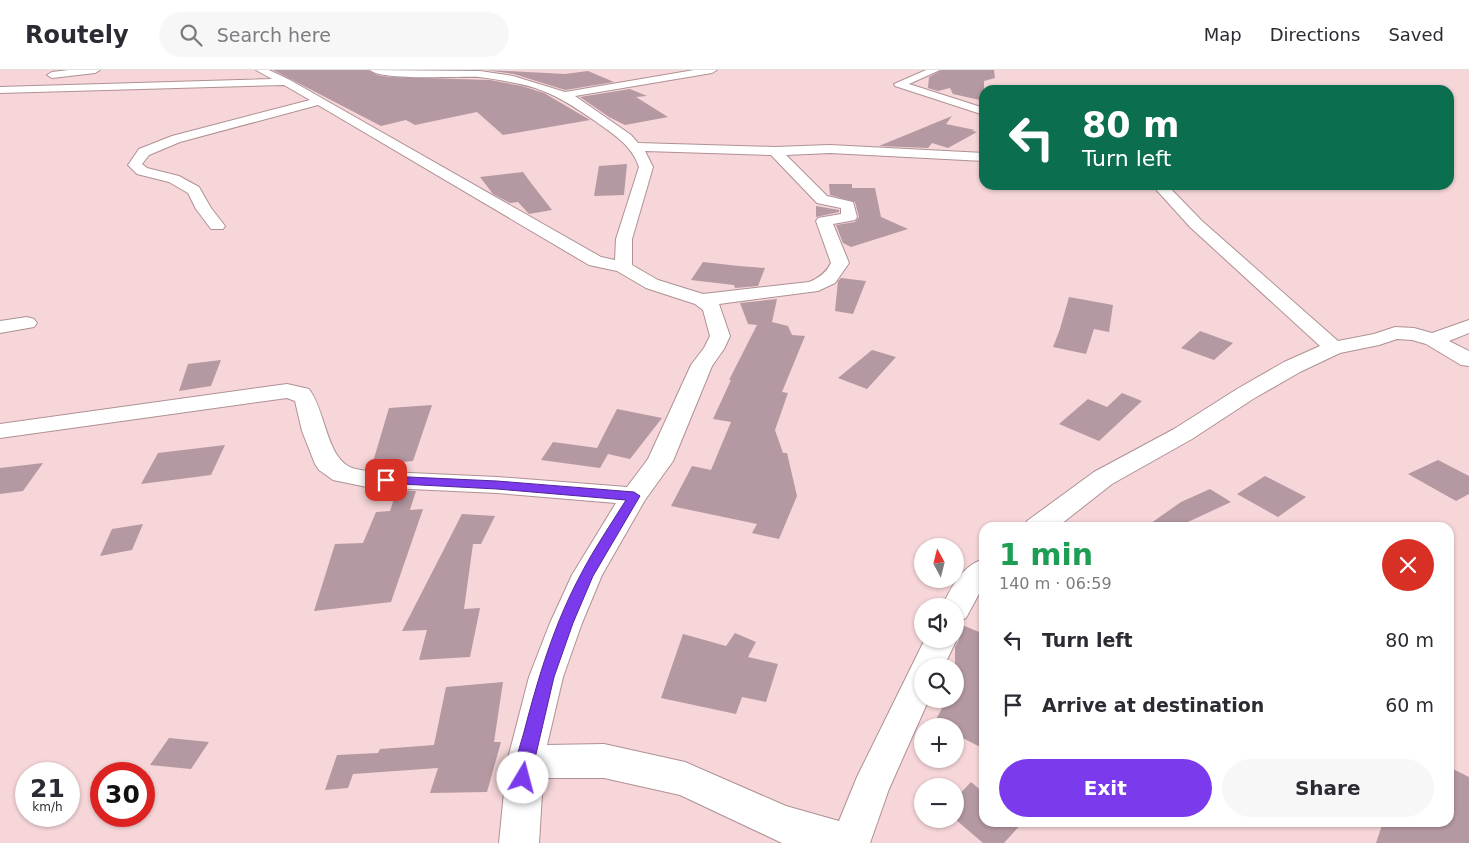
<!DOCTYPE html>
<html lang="en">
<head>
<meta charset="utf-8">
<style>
	:root { --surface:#fff; --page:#f7f7f7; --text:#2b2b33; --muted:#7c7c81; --line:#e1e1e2; --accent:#7c3aed }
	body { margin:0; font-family:"DejaVu Sans",sans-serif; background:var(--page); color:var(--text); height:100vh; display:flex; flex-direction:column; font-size:19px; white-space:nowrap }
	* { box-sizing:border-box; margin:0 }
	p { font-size:16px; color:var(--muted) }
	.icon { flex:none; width:28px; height:28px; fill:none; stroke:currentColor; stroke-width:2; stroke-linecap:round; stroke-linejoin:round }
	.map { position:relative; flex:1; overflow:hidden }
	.sheet { position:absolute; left:979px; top:452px; width:475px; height:305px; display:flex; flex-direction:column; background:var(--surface); border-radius:15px; box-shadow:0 1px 4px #0004 }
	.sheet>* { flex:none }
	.hud { position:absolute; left:979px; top:15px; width:475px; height:105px; border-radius:15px; box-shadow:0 1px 4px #0004; background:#0b6e4f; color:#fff; overflow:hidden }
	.needle { width:32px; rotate:353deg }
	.fabs { position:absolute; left:914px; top:468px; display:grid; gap:10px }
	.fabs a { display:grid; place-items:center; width:50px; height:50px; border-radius:50%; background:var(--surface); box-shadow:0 1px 4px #0004; font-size:25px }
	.speed { position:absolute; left:15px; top:692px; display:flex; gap:10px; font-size:25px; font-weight:700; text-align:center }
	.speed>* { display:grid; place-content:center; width:65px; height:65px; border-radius:50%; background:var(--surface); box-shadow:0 1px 4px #0004; line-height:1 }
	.speed small { font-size:12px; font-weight:400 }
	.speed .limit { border:8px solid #d22; background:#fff; color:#111 }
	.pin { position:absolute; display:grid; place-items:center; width:42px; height:42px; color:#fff; margin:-21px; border-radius:10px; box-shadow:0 2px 8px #0006 }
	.me { position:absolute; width:55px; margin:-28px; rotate:8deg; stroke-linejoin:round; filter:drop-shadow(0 0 4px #0008) }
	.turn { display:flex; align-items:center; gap:18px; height:105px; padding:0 20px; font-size:22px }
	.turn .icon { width:65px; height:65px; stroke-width:2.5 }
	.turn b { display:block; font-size:35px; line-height:42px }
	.round { display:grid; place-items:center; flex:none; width:52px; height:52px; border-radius:26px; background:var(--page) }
	.overview { display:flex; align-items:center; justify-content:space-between; height:85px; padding:0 20px }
	h1 { font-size:30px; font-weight:700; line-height:38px; color:#1e9e55 }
	.cta { display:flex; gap:10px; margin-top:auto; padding:10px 20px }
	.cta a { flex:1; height:58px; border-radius:30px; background:var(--accent); color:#fff; font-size:20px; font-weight:700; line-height:58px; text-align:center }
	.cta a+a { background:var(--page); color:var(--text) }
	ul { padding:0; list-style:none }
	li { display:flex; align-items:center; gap:15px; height:65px; padding:0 20px }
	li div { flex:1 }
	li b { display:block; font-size:19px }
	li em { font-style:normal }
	header { display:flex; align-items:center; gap:30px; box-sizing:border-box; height:70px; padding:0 25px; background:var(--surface); border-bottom:1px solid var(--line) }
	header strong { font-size:24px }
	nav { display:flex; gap:28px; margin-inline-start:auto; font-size:18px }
	.search { width:350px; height:45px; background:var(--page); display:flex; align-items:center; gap:12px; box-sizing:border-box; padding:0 18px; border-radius:28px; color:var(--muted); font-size:19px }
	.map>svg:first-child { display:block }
</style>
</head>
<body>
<header>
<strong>Routely</strong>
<div class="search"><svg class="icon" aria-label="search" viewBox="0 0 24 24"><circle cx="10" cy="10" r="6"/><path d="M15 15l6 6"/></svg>Search here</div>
<nav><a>Map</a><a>Directions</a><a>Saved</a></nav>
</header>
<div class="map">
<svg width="1469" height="773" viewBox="0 0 1469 773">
	<rect width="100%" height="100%" fill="#f6d6d8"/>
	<path fill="#b498a2" d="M273 0H368L377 5 389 7 490 10 522 16 544 23 590 50 503 65 477 42 415 55 406 50 381 56Z
		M486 0 565 4 588 1 614 12 565 20 514 4Z
		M942 0H994L995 8 984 11V31L953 24 950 18 938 21 928 18 929 7Z
		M630 19 647 26 636 27 668 47 625 55 609 47 580 27Z
		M952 46 946 54 975 60 972 61 977 62 948 78 932 73 928 78 879 76Z
		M627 94 624 125 594 126 599 96Z
		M523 102 531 113 552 140 529 144 518 132 510 133 493 124 480 107Z
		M829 114H852V118H875L881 147 908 159 851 177 843 173 836 155 855 152 859 147 855 132 830 125Z
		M816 136 839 140V142L816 147Z
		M703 192 739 196 765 198 758 216 735 218 734 215 691 210Z
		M841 208 866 211 853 244 835 241 838 211Z
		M1069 227 1113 235 1109 262 1094 259 1086 284 1053 277 1060 259Z
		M777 229 772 252 788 256 792 265 805 266 782 322 788 323 775 360 783 383H787L797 426 779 469 752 463 757 454 671 436 692 396 711 400 731 352 713 349 731 310H729L757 255 748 254 740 233Z
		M1200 261 1233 273 1214 290 1181 278Z
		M872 280 896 287 867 319 838 308Z
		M221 290 211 316 179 321 188 294Z
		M1122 323 1142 331 1099 371 1059 354 1088 329 1107 337Z
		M432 335 413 391 372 395 389 338Z
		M617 339 662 348 630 389 608 384 600 398 541 390 553 372 597 378Z
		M225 375 211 405 141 414 158 383Z
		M1438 390 1469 406V424L1456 431 1408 404Z
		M43 393 23 421 0 424V398Z
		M1265 406 1306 427 1278 447 1237 424Z
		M1210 419 1231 432 1175 458H1144L1181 432Z
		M397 420 416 421 410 440 423 439 391 532 314 541 335 474 363 473 376 442 390 441Z
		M462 444 495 446 481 474H473L464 539 480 538 470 587 419 590 427 560 402 561Z
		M143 454 132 480 100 486 112 459Z
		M962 555 984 564V679L955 664V656H940L934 653 947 629H955V577L959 570 957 565Z
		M735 563 756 572 748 587 778 594 766 632 742 627 736 644 661 628 683 564 726 576Z
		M503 612 494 672H501L487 722 430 723 438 698 353 704 348 718 325 720 337 685 378 683 380 679 434 675 446 617Z
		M169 668 209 672 191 699 150 695Z
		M1449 697 1469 707V773H1376L1383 752H1449Z
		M971 712 984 723V752H1023L1004 773H983L955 749V729Z"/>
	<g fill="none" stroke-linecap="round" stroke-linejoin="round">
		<g stroke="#af9194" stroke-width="2">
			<path id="street" d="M69 0H100L95 3 52 8 47 5 52 2Z
				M256 0H269L290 10 601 187 615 190 616 169 639 97C632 75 613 64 595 51 566 31 546 18 510 12 500 10 489 8 479 7 459 6 382 11 370 0L480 1 513 6 565 22 694 0H717L712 3 575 26 631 65 638 73 775 77 830 75 984 83V91L830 83 786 85 827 126 853 132 857 147 855 150 833 154 849 193 835 213 818 221 719 234 730 266 724 279 712 296 673 391 645 430 602 505 582 553 563 607 547 675 604 674 685 692 786 736 839 751 857 707 925 569H955V565L957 569 944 596H922V629H929L889 719 870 773H782L680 725 604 708H543L539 773H499L507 692 529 607 550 553 572 505 616 433 497 423 367 417 333 410 319 400 315 394 302 361 295 331 287 328 0 368V354L287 314 309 319C325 340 326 383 348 396 353 399 361 400 367 401L497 407 627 417 648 389 691 295 704 278 710 266 703 240 695 234 646 218 617 201 589 195 318 35 180 72 149 85 142 94 147 98 179 106 199 117 211 138 225 156 223 159H211L196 139 188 123 169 112 137 104 128 95 139 79 172 66 310 30 284 15 0 23V17L272 9ZM645 81 771 85 817 133 841 138V144L818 148 816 151 831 193C826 203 819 208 809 212L703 224 658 210 632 195V169L653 97Z
				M926 0H940L909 14 984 38V45L895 16 894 14Z
				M1152 115H1167L1202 151 1338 271 1374 264 1395 257 1414 258 1432 263 1469 250V263L1449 271 1469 281V296L1461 295 1426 274 1412 270 1397 269 1379 275 1340 283 1300 302 1253 329 1192 369 1112 414 1056 458H1023L1027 451 1094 402 1174 359 1237 319 1284 292 1320 276 1190 157Z
				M27 247 34 249 37 253 34 257 0 263V251Z
				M984 489V518L980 522 966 548 955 552V536H942C952 517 961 496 984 489Z"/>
		</g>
		<use href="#street" fill="#fff" fill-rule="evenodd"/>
	</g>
	<path fill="#7c3aed" stroke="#51269a" d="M386 406 497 411 634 422 640 426 593 506 573 553 554 607 529 714 523 716 517 714C511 699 520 677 524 662 538 608 554 554 581 504 594 479 611 454 626 430L497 419 382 413 380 410 382 407Z"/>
</svg>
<div class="fabs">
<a><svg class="needle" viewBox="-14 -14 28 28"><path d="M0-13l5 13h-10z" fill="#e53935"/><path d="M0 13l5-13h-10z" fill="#7c7c81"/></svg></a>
<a><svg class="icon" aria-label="sound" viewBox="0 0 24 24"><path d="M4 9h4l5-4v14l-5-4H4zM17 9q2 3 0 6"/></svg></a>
<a><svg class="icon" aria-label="search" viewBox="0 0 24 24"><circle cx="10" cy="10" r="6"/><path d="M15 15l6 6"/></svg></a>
<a>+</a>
<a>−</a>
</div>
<div class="speed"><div>21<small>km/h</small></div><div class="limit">30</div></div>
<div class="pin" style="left:386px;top:410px;background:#d93025"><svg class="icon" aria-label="arrive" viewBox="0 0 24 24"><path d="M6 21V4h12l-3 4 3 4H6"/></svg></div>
<svg class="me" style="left:523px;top:708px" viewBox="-20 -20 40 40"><circle r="19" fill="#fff"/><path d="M0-13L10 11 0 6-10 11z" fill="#7c3aed"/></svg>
<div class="hud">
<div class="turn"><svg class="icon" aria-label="left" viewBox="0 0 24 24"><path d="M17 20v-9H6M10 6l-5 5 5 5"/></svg><div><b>80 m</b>Turn left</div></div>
</div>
<section class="sheet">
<div class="overview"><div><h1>1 min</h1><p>140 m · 06:59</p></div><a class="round" style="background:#d93025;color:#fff"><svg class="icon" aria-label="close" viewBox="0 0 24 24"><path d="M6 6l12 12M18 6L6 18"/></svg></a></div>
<ul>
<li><svg class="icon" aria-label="left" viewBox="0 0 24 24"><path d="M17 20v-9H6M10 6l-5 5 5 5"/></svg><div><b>Turn left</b></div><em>80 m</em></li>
<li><svg class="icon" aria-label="arrive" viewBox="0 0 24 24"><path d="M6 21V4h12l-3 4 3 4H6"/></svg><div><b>Arrive at destination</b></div><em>60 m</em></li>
</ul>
<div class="cta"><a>Exit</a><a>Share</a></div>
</section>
</div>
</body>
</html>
